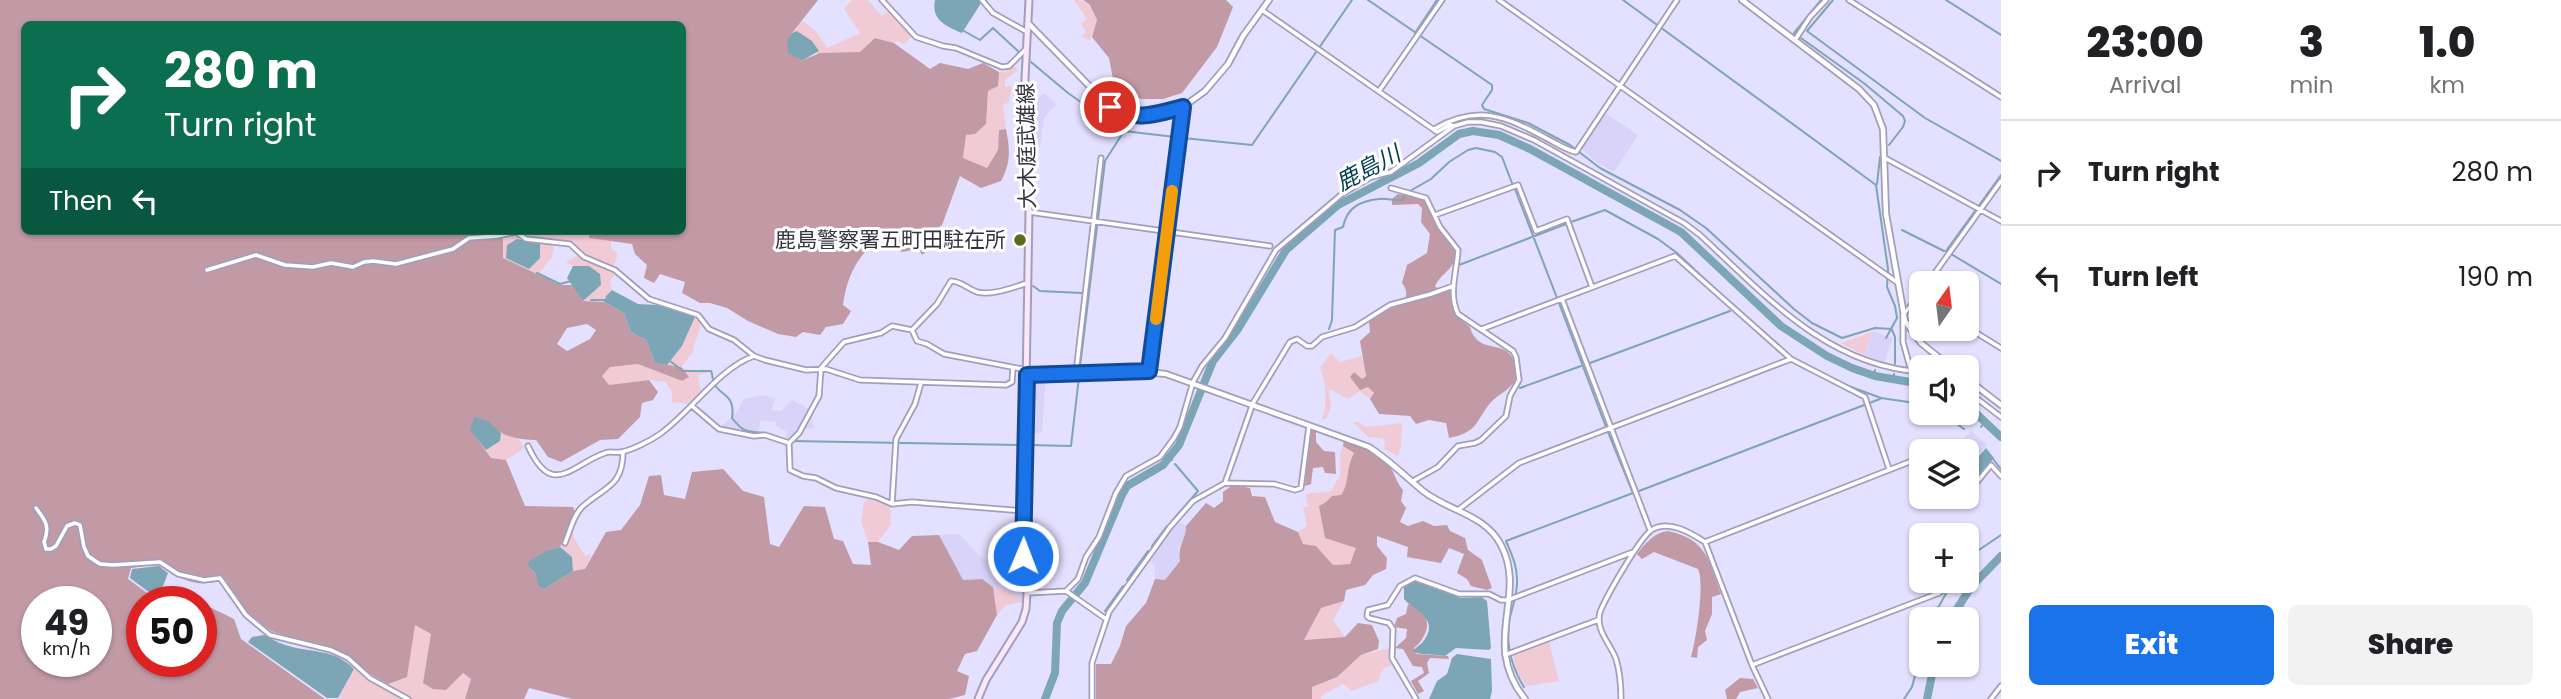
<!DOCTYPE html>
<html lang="en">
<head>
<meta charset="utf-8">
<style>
	:root { --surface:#fff; --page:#f2f2f2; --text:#202124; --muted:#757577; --line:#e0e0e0; --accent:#1a73e8 }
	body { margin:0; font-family:Poppins,"Noto Sans JP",sans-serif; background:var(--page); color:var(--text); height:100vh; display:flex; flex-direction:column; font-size:26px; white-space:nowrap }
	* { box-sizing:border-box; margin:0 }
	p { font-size:23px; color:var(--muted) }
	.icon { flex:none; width:38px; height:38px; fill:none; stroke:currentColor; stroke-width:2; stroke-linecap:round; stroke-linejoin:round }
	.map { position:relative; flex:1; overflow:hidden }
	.details { display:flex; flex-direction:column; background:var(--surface); width:560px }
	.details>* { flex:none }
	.guide { position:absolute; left:21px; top:21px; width:665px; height:214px; border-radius:10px; box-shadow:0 2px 5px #0004; background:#0b6e4f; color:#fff; overflow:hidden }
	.needle { width:46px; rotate:14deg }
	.controls { position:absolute; left:1909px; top:271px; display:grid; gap:14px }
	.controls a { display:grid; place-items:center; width:70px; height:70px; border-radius:10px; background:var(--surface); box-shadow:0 2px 5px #0004; font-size:35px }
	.speed { position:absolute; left:21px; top:586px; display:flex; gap:14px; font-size:35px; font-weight:700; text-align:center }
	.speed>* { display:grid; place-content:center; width:91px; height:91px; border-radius:50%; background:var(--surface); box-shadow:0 2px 5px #0004; line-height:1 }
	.speed small { font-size:18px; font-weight:400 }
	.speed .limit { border:10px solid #d22; background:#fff; color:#111 }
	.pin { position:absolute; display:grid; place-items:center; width:60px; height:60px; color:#fff; margin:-30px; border:4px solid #fff; border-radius:50%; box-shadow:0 2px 7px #0007 }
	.me { position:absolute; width:77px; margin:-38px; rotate:1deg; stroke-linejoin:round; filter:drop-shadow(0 0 5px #0008) }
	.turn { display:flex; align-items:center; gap:24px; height:147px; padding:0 28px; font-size:32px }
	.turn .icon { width:91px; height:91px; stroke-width:2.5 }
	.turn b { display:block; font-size:49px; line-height:60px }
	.then { display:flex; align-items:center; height:66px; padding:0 28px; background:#0003; gap:14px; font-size:26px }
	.eta { display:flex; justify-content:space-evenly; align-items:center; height:119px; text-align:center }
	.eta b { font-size:42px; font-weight:800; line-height:49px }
	.cta { display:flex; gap:14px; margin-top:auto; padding:14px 28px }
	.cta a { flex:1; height:80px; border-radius:10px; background:var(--accent); color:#fff; font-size:28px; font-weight:800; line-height:80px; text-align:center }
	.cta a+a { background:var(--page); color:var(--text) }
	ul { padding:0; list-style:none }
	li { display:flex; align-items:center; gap:21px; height:105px; padding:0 28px; border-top:2px solid var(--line) }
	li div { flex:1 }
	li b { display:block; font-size:26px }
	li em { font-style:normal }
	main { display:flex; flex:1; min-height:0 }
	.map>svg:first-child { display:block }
</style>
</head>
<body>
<main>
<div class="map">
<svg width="2001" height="699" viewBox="0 0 2001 699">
	<rect width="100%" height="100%" fill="#e4e0ff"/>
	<path fill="#d9d3f9" d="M1044 93 1056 104 1044 118 1040 147 1029 146V108Z
		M1605 113 1638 135 1614 172 1596 162 1581 148Z
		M1873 331 1893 338 1884 363 1864 355Z
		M1037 376H1046L1042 432 1029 435 1030 387 1032 379Z
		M764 395 775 399 772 410 781 411 792 400 809 409 814 428 804 429 796 439H785L787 432 776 426V422L761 420 758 432 754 438 720 432 721 427 737 412 744 399Z
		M1971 431 1987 445 1972 463 1967 459V452L1958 451 1957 447Z
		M1178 521 1186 526V536L1178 549 1180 561 1165 580 1155 579V565L1146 560Z
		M959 534 979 555 1005 571 1015 585 1022 586 1023 602 1008 591 993 587 982 579 963 580 939 535Z"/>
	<path fill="#f0cbd5" d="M852 0H868L882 16 890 9 912 36 904 45 898 41 894 43 875 38 861 52 816 54 818 51 797 31 792 33 802 21 816 31 827 48 860 33 844 9Z
		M1074 0C1089 0 1092 9 1097 20L1090 41 1081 36 1086 32 1081 24 1087 19Z
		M1013 65 1018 70 1005 80V87L1012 86 1009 102 1003 105 1006 129 999 130 998 150 986 169 963 158 966 134 986 124 988 91 998 85 999 72H1005Z
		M503 231H590V238L611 241V248L618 254 613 267 584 255 569 241 525 237 517 239 540 258V244H554L552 257 538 275 503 258Z
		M579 255 590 263 616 273 610 281 612 290 606 296 604 302 583 301 601 285 589 266H573L566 262Z
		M695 317 700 319C703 331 693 340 693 352L681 367C692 372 702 368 714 371L698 375 701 392 691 404 672 402V392L666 382 649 380 609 385 602 376 610 367 638 364 681 381 688 378 681 367 667 365 682 346Z
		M1872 332 1864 355 1841 343Z
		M1331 353 1340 362 1362 356 1366 376 1362 379 1374 394 1370 399 1359 391 1349 399 1329 389 1331 408 1326 419H1322C1328 406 1326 381 1320 368Z
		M1353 422H1358L1366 427 1402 423 1401 446 1398 456 1384 449 1385 439 1368 437Z
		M501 433 519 439 524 448 506 460 491 458 486 450 500 441Z
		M1343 446 1354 453C1345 470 1350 483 1341 495L1356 548 1350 564 1333 565 1316 546 1303 545 1298 532 1307 526 1303 507H1308L1306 494 1331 491 1340 475V453Z
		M871 498 890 507 891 524 878 542H868L861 521 864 502Z
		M576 515 573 536 585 556 591 554 585 570 573 571 572 557 560 547Z
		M993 587 1008 591 1023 602 1006 605 997 615Z
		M1344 601 1333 620 1345 637 1304 640 1321 608Z
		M414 625 431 633 462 673 471 679 465 699H338L354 669 367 678 369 674 388 684Z
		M1549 641 1559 681 1526 686 1516 670 1513 654Z
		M1390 648 1388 657 1394 664 1383 669 1378 681 1352 691 1343 684 1321 696V699H1312V687L1337 677 1361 655Z"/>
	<path fill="#c29aa5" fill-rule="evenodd" d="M0 0H818L792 33 803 60 820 53 860 52 875 38 894 43 930 69 940 63 968 69 983 63 999 72 998 86 988 91 986 124 975 134 966 135 963 158 987 168 998 150 999 130 1006 129C1010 149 1011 163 1001 181L981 188 960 176 942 225 927 235 934 246 922 255 919 249 901 252 899 246 879 241C857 253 846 280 843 305L851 311 843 324 826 327 820 335 803 332 796 337 778 334 748 321 727 308 710 303H700L682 293 685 282 660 274 654 283 644 278 647 265 635 254 632 244 589 238 590 231H682V24H24V231H503V258L560 285H573L583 301 604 302 624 313 631 332 646 340 655 363 681 367 689 377 682 381 638 364 610 367 602 376 609 385 649 380 658 392 653 400 642 403 640 417 618 439 600 440 561 462 548 457 536 440C524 440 510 438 500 432 490 426 487 420 474 418L471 430 491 458 506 460 525 506 573 507 576 515 560 547 548 550 529 567 536 574 544 589 573 571 585 569 606 532 621 530 640 505 649 476 661 475 664 495 685 499 692 472 723 469 743 491 764 497 770 544 779 547 804 506 825 507 834 539 843 541 853 564 871 565 868 542H878L899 550 912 536 939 535 963 580 982 579 993 587 997 615 977 651 965 654 957 671 969 676 965 695 949 699H572L529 688 524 699H465L471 679 463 673 446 690 433 689 423 683 431 634 415 625 407 677 388 684 322 647 271 631 246 611 225 579C196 589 184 581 160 564L131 568 128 579 154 598 184 595 198 602H142V662H201V603L234 619 241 639 325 699H0ZM587 324 596 330 590 339 567 351 557 344 567 328ZM37 602H96V662H37Z
		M1083 0H1226L1233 7 1217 47 1182 93 1163 99H1142L1126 93 1113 79 1109 58 1092 37 1097 20 1090 5Z
		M1398 194C1405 196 1419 195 1425 201 1431 207 1433 219 1437 227 1443 235 1455 244 1455 255 1455 270 1439 274 1435 287L1450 291C1452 309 1456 316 1470 327 1477 354 1502 340 1512 357 1514 361 1517 373 1516 378 1513 388 1499 394 1492 401 1475 420 1480 432 1449 438L1446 423 1429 420 1416 424 1410 416 1379 414 1370 399 1374 393 1368 387 1360 390 1350 377 1354 372 1362 379 1366 376 1360 341 1370 332 1369 321 1384 311 1403 304C1407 296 1408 291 1402 283L1407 265 1427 253 1430 234 1421 222 1422 208 1418 204 1392 205V199Z
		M1310 429 1316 430V442L1324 451 1335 452 1336 474 1325 473 1323 467 1313 468 1311 484 1305 486Z
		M1344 440C1361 447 1383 454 1392 470 1396 478 1397 483 1403 490L1401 501 1406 508 1400 522 1408 526 1423 521 1434 526 1447 525 1450 531 1465 538 1468 550 1482 560 1492 588 1487 590 1471 586 1467 579 1457 573 1464 554 1449 548 1441 563 1407 557 1408 547 1377 536V546L1387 558 1386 569 1373 575 1365 585 1346 590 1344 601 1321 608 1304 640 1345 637 1358 623 1372 625 1379 641 1378 649 1361 655 1337 677 1312 687V699H1096V664H1111L1120 646 1126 626 1146 603 1155 579 1165 580 1180 561C1177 545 1186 541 1186 526L1206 503 1214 508 1223 501V492L1233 485 1250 488 1252 496 1265 497 1275 522 1298 532 1303 544 1316 546 1333 565 1350 564 1356 548 1325 538 1319 506 1326 502 1332 496 1341 495C1350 483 1345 470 1354 453L1343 446Z
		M1668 531C1708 540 1708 560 1721 594L1712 597V614L1705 631 1707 640 1698 647 1697 658 1691 657C1696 640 1705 584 1698 569L1654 552 1642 559 1637 554C1646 543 1653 533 1668 531Z
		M1408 604C1434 610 1431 634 1414 648L1417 654 1448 656 1449 659 1430 658 1427 663 1429 673 1418 681 1424 691 1418 694 1411 681 1424 673 1422 667 1413 666 1403 649 1395 648 1406 638 1407 629 1394 627 1397 618 1406 614Z
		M1740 678 1753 679 1758 688 1740 692 1736 699H1727L1725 690Z"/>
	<path fill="#7ca5b5" d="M935 0H979L981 3 962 33C946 26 931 20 935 0Z
		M797 31 812 41 819 51 803 60 788 53 787 41 792 33Z
		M517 239 540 244V258L529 269 506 258 507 245Z
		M573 266H589L600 274 601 285 583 301 567 278Z
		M612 290 638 304 657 305 695 317 682 346 667 365 655 363 646 340 631 332 624 313 604 302 606 296Z
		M474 417 488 421 501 433 500 441 486 450 470 430Z
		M1986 448 1994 458 1977 478 1967 470V460L1972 464Z
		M560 547 572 557 573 571 544 589 538 586 536 574 529 567 528 562 548 550Z
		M159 566 168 573 163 586 150 593 130 578 132 569Z
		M1414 581 1461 598 1481 597 1487 601 1491 648 1489 650 1456 648 1445 656C1436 654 1420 656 1413 651 1416 647 1422 644 1425 639 1439 617 1413 610 1404 599V587Z
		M264 635C271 638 278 643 285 645 310 653 334 648 354 669L338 698H327L248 642 252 637Z
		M1457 654 1491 659 1492 691 1490 699H1429L1437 681 1447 674 1452 658Z"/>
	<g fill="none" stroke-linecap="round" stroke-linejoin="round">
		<path stroke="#7ca5b5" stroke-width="2" d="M1368 0 1492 85V90L1482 105 1484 109 1528 123 1570 145 1600 168 1680 210 1706 228 1794 309 1812 323 1842 338 1875 328 1892 329
			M1623 0 1876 185 1888 269 1887 287 1895 306 1897 318 1886 338
			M1821 0 1794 33 1865 84 1903 116 1905 121 1903 127 1889 145
			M1833 0 1807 31 1925 118 2001 161
			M1946 0 2001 35
			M964 31 980 40 993 28 1019 52
			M1415 33 1437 0
			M1031 62 1068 93 1122 131
			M1183 138 1252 145 1352 0
			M2001 175 1946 251 2001 284
			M1877 184 1880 157
			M1515 189 1557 298
			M1410 191 1431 179 1449 162 1468 150 1476 148 1495 152 1502 157 1512 183
			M1571 222 1605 210 1658 239 1677 253 1726 299
			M1902 230 1944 251
			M1459 265 1566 224
			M537 273 560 284 571 281
			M1033 286 1040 291 1082 293
			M591 300H605
			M1559 303 1606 427
			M1329 329 1332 320 1335 230 1343 227C1347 208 1359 201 1379 199 1387 198 1394 201 1402 200L1406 195
			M1892 330 1895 337V364
			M670 361 683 371H711C713 375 712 379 714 383 719 396 736 393 732 418 747 437 749 429 768 434 774 435 780 438 786 440
			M1590 363 1730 311
			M1080 367 1105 161 1124 131 1175 137
			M1875 376V370
			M1893 380 1894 374
			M1843 384 1881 398 1922 404
			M1520 388 1581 366
			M1942 413 1964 429
			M1981 427 1986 420
			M791 441 1021 445
			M1029 445 1071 446 1079 377
			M1170 457 1172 460
			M1993 459 2001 469
			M1639 491 1880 399
			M1171 522 1198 491 1175 464
			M1152 546 1167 526
			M1967 558 2001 535
			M1127 580 1148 551
			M1105 611 1123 586
			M1927 620 1939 606 1953 581
			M1524 687C1511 666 1505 642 1510 617 1513 605 1518 592 1517 579 1517 565 1511 553 1506 541L1633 493 1608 432
			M1904 699 1912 687 1922 649"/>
		<path stroke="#7ca5b5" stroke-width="8" d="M1967 405 2001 437
			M1950 620 1971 587 2001 556
			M1045 699 1055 673 1057 623 1062 611 1085 583 1122 495 1127 486 1163 465 1179 445 1213 361 1238 329 1286 250 1338 205 1419 163 1459 134 1473 131 1499 135 1530 149 1681 232 1781 326 1827 356 1852 368 1875 376 1922 384
			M1927 699 1934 665"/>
		<g stroke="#a39ebc" stroke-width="7">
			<path id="minor" d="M882 0 916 37 943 46 956 48 1002 67 1009 66 1025 50
				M982 0 993 13 1027 32
				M1499 0 1898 283
				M1849 0 2001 97
				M1262 10 1437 132 1450 125 1454 126
				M1795 40 1810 17 1826 0
				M1379 91 1442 0
				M1434 129C1478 104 1505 116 1546 138 1556 143 1566 150 1576 152L1677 0
				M1885 158 2001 221
				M1391 188 1426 198 1440 227 1458 250C1457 271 1448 294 1458 314L1513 351 1516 357 1519 380 1510 396 1506 416 1481 440 1475 443 1458 446 1438 467 1413 481
				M1029 212 1270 246
				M1435 215 1518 185 1536 231 1567 219 1592 287
				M207 270 256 255 285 265 313 267 331 263 353 267 364 262 373 261 396 264 453 249 469 238 497 236 516 232 526 239 570 244 584 257 615 270 649 299 698 315 709 329 734 340 754 356 765 360 806 370 826 369 860 380 1006 385 1012 382 1013 368
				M1927 284 2001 181
				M1562 299 1650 530
				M1967 327 2001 348
				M1482 329 1675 256 1791 359 1865 397 1889 469
				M912 330 892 326 881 333 844 342 821 368 819 396 799 433 789 443 790 470 803 476 816 478 836 488 876 497 892 504 912 502 1024 511
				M912 330 937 304 951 281C961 281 968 289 977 292 993 296 1013 287 1028 283
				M912 330 917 341 927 344 944 354 1027 370
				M1911 371 1903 342V315L1922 292
				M1076 373 1101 158
				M1967 391 2001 417
				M692 406 719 429 754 436 765 435 789 443
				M528 446C552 499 571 465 605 453 610 451 615 453 621 452 632 450 650 441 660 434 691 412 719 368 754 356
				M1938 452H1941
				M1967 473 1977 482 1991 465 2001 476
				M1225 483 1253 403 1290 342 1297 339 1307 346H1312L1322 337 1355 327 1390 305 1431 294 1453 286
				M892 504 896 439 915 404 921 383
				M36 508C46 521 50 527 44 542L46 549H51L56 546 67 526 75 523 80 525 84 547 88 556 100 564 113 565 160 562 178 574 204 580 220 578 246 615 270 635 331 650 348 658 370 678 408 699
				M1458 510 1519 463 1791 359
				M1705 542 1922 457
				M565 543C570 531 573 516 582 507 604 487 623 487 623 452
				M1066 591 1078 579 1086 557 1099 537 1116 493 1126 476 1160 457 1174 438 1180 427 1193 382 1202 366 1225 338 1276 250 1342 194 1371 177 1391 172 1454 126 1468 122H1481L1501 126 1534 140 1684 223 1700 235C1765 295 1827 366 1922 372
				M1027 593 1066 591 1106 619
				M1505 655 1598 620
				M1752 665 1939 593 1943 590
				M1092 699V663L1109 612 1170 527 1193 501 1225 483 1274 484 1295 490 1301 488 1309 426
				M1416 699 1392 658 1393 629 1389 623 1369 618 1367 616 1368 610 1388 605 1400 586 1415 578 1459 594H1489L1501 600H1508L1633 552
				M1621 699C1621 686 1620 672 1616 659 1610 643 1595 630 1600 612 1606 597 1641 535 1653 529 1670 520 1691 533 1705 542L1752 665 1768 699
				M1991 699 2001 686"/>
		</g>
		<g stroke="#a39ebc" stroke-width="8">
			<path id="tertiary" d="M1742 0 1859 89 1874 105 1883 129 1886 214 1905 321 1921 343 1952 368
				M1028 23 1101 98 1122 114 1134 117 1183 107 1205 91 1228 64 1243 36 1269 0
				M1149 371 1183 107
				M1027 375 1134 371 1166 374 1369 447C1389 460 1405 476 1423 491 1448 511 1485 514 1501 545 1528 596 1480 643 1525 699
				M1967 379 2001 405"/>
		</g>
		<g stroke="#a39ebc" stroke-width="9">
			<path id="secondary" d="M978 699 986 680 1022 622 1026 609 1027 593 1023 556 1029 212 1024 98 1029 0"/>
		</g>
		<use href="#minor" stroke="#fff" stroke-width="3.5"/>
		<use href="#tertiary" stroke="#fff" stroke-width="4.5"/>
		<use href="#secondary" stroke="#f8e8f8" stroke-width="5"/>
	</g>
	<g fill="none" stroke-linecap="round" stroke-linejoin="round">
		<g stroke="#114b97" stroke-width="18">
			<path id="route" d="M1023 556 1027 375 1149 371 1183 107C1156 114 1136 122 1110 107"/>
		</g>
		<use href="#route" stroke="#1a73e8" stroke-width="12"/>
		<path stroke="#f59e0b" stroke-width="12" d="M1156 319 1172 191"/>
	</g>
	<circle fill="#566d1e" stroke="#fff" stroke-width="2.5" cx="1020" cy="240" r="7"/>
	<g text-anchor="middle" stroke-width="6" stroke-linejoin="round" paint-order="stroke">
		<g font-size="21" fill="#35333f" stroke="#fff">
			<text transform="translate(1027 146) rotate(-91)" y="7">大木庭武雄線</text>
		</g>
		<g font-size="21" fill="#35333f" stroke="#fff" text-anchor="end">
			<text x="1006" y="247">鹿島警察署五町田駐在所</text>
		</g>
		<g font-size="23" font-style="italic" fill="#003d4f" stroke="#fff">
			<text transform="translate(1368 168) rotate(-28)" y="8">鹿島川</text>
		</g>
	</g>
</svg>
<div class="controls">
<a><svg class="needle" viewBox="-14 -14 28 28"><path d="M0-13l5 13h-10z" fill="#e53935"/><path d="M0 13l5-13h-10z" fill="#757577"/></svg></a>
<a><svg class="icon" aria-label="sound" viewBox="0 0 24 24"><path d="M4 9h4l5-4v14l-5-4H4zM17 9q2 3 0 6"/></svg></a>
<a><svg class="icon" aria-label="layers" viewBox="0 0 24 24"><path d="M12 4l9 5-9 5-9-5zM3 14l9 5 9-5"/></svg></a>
<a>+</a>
<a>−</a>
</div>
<div class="speed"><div>49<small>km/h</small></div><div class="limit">50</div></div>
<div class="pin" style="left:1110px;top:107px;background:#d93025"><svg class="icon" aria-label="arrive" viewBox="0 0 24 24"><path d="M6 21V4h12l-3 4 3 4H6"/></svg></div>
<svg class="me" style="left:1023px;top:556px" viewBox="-20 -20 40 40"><circle r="17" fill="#1a73e8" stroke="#fff" stroke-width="3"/><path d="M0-11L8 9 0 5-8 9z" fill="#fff"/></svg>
<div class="guide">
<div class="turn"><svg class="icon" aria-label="right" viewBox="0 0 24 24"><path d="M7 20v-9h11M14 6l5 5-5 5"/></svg><div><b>280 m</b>Turn right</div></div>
<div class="then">Then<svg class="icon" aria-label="left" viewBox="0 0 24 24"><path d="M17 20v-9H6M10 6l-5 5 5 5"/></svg></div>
</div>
</div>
<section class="details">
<div class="eta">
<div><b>23:00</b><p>Arrival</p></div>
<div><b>3</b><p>min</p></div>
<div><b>1.0</b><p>km</p></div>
</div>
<ul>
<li><svg class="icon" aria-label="right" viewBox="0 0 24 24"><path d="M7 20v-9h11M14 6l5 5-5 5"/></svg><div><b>Turn right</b></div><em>280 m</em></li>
<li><svg class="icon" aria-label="left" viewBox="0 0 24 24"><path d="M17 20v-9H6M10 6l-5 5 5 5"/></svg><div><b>Turn left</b></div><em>190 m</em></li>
</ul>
<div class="cta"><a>Exit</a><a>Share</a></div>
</section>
</main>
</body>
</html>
